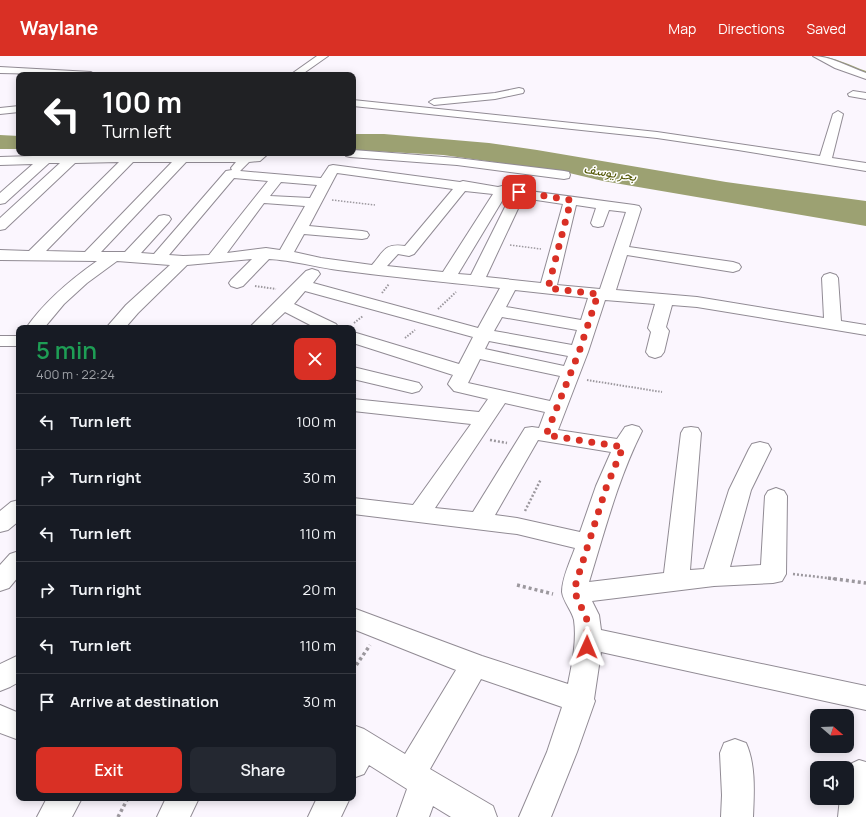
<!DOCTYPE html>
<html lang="en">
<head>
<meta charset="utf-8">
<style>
	:root { --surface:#171b24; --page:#242831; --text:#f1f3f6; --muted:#9ea1a6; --line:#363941; --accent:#d93025 }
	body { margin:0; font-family:Manrope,Vazirmatn,sans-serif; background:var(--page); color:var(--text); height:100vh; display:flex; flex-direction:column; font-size:15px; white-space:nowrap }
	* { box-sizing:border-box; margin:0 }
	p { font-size:13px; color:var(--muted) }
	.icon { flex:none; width:22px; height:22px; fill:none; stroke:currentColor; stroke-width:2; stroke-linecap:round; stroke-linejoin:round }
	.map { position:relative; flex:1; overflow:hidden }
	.side { position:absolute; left:16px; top:269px; width:340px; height:476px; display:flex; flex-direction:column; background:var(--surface); border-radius:8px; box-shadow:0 2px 10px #0003 }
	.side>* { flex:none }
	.banner { position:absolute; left:16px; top:16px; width:340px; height:84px; border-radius:8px; box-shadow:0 2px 10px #0003; background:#202124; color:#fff; overflow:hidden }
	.needle { width:26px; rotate:109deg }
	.buttons { position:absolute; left:810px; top:653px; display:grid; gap:8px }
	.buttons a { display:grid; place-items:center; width:44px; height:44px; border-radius:8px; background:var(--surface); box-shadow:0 2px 10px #0003; font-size:20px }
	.pin { position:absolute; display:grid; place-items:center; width:34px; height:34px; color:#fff; margin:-17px; border-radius:8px; box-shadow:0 2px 6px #0006 }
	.me { position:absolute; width:44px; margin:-22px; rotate:1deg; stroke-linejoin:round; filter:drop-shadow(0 0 3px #0008) }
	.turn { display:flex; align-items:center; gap:14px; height:84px; padding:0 20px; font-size:18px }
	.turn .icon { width:52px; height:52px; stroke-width:2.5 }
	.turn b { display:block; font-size:28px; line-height:34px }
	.round { display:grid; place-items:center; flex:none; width:42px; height:42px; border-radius:8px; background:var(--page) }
	.overview { display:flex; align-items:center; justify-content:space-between; height:68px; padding:0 20px }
	h1 { font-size:24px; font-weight:600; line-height:30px; color:#1e9e55 }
	.cta { display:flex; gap:8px; margin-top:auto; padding:8px 20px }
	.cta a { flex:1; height:46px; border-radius:8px; background:var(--accent); color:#fff; font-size:16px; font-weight:600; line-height:46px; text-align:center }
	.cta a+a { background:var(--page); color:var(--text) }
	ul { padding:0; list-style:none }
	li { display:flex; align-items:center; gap:12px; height:56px; padding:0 20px; border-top:1px solid var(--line) }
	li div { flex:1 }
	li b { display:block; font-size:15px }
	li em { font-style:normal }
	header { display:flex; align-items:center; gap:24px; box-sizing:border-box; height:56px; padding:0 20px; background:var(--accent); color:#fff }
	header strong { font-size:19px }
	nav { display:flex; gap:22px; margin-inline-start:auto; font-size:14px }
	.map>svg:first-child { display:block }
</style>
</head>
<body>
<header>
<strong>Waylane</strong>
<nav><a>Map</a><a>Directions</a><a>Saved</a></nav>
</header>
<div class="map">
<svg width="866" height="761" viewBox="0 0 866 761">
	<rect width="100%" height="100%" fill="#fbf6fe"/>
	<path fill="#9ca172" d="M353 78H384L489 87 537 94 726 126 866 145V170L603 125 565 116 443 99 353 94Z
		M0 79 19 80V93H0Z"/>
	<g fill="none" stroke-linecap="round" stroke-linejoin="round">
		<path fill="#9ca172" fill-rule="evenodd" d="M818 0C833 0 851 10 866 15V21L839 12Z"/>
		<g stroke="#918b94" stroke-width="2">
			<path id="minor" d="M317 0H328L301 19H290Z
				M813 0C830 0 849 11 866 17V23L835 12Z
				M0 11 91 16 96 19 0 17Z
				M519 32 523 33 524 35 523 37 495 43 434 49 429 46 434 43 495 37Z
				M853 35 866 37V43L849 40 848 38Z
				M353 44 657 76 820 100 833 58 838 55 843 58 832 102 866 107V115L738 94 657 82 353 50Z
				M19 50V56L0 58V52Z
				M353 94 457 102 564 115 569 116 570 119 569 122 564 123 457 109 350 101 346 100 344 97H353Z
				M131 97 253 98 269 97 260 105 249 106 240 115 321 122 329 110 333 109 460 126 463 125 498 131 502 130 507 132 634 149 639 150 641 153 629 191 733 206 739 208 741 211 739 214 733 216 627 199 616 234 697 241 824 262 822 222 824 219 830 217 836 219 838 222 841 265 866 269V279L697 251 672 249 666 271 669 275 664 296 661 300 655 302 649 300 646 296 651 276 648 272 655 248 605 244 588 296 558 374 617 383 625 371 632 369 639 371 642 375C618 423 605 474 589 526L664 517 681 377 684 372 691 371 698 372 701 377 690 514 704 513 729 434 749 393 752 388 760 386 768 388 771 393 751 434 730 511 761 509 765 440 768 435 776 432 784 435 787 440 786 518 782 525 773 527 714 530 592 545 599 559 601 574 866 630V654L601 596 594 643 595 645 577 696 551 761H519L547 696 562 651 481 623 430 713 493 750 497 761H451L433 750 429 761H397L407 733 369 709 364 718 353 722V669L364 673 405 698 456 614 353 573V552L482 600 568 628C572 608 577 585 574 564 572 555 563 545 562 536 562 522 570 506 575 492L517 478 353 458V442L413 449 471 368 353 355V343L479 356 488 343 454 335 448 328 453 319 353 287V276L459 308 473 281 305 235 294 248 336 268 339 272H316L285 256 268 272H249L306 215 312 213 318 215 320 218 313 227 478 272 500 232C446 226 392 221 338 214 315 211 292 204 269 203L243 230 237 232 231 230 229 227 231 224 252 203 187 209 138 257 125 272H106L126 249 170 209 117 205 87 227 64 248 44 272H26C45 245 70 224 97 205L0 204V194L29 195 119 106 75 107 5 173 0 174V162L60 107H49L5 147 0 148V137L33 108 0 109V101ZM133 106H172L85 196 46 195ZM186 106H236L231 112 232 114 226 115 154 198 141 197 169 166 171 163 169 160 164 159 159 160 125 196H101ZM337 117 453 133 405 190C385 187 384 195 372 209L321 202 294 196 304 178 362 183 367 182 369 179 367 176 362 175 309 170ZM234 122 268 125 209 199 183 200 169 199ZM281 126 317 129 310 142 270 140ZM465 135 493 138 443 216 387 210 398 198 409 200 414 198ZM505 140 510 141 471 219 458 218ZM523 142 563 148 541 227 486 221ZM264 147 305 150 280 194 266 192 227 197ZM576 149 596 152 591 167 593 170 598 171 603 170 609 154 626 156 600 233 557 229ZM515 234 588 242 581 264 506 251ZM502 261 577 274 572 289 494 275ZM489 285 568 300 564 310 485 293ZM480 303 560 320 550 345 468 327ZM505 347 545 356 539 372 532 371 525 372 473 456 435 452ZM538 384 611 396 596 430 580 476 517 462 495 459Z
				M0 280H19V290H0Z
				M353 311 419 327 422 331 419 335 412 337 353 323Z
				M19 444V465L8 474 0 476V455L11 446Z
				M19 495V520L9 532 0 535V509L10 498Z
				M19 599V626L10 631 0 635V608Z
				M0 649 19 657V684L0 677Z
				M735 683 746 687C756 709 754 737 753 761H721L722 739 720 697 724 687Z
				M859 704 866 706V761H838L840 742H847L846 712 848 709Z
				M47 742H82L72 761H37Z
				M166 742H199L190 761H157Z
				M317 742H350L341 761H308Z"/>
		</g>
		<path stroke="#9c989e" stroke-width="1.5" stroke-dasharray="1.5 1.5" stroke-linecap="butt" d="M332 144 375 149
			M510 189 541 193"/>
		<path stroke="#9c989e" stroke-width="2" stroke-dasharray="1.5 1.5" stroke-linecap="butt" d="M255 230 276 233
			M382 237 389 228
			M438 253 456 236
			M354 267 363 260
			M405 282 415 274
			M587 324 662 336"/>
		<path stroke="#9c989e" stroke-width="2.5" stroke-dasharray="2 2" stroke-linecap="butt" d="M490 384 507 387
			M525 455 541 423
			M793 518 836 523"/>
		<path stroke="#9c989e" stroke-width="3.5" stroke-dasharray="3 3" stroke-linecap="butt" d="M828 522 866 527
			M517 529 553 538
			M353 614 370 589
			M118 761 128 742"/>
		<use href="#minor" fill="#fff" fill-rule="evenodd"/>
	</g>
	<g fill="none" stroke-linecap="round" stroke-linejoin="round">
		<path stroke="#d93025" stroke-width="7" stroke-dasharray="0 12.6" d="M519 136 571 144 548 232 598 238 579 296 546 379 623 391 606 432 576 527 575 537 587 564V591"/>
	</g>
	<g text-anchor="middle" stroke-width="3" stroke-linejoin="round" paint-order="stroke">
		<g font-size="13" font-style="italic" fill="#525604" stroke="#fff">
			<text transform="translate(610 116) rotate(9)" y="5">بحر يوسف</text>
		</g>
	</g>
</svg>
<div class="buttons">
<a><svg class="needle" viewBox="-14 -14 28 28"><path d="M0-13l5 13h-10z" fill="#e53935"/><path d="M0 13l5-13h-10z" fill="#9ea1a6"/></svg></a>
<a><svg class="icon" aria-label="sound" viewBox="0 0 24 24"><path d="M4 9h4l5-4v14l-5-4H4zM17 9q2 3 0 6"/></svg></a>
</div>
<div class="pin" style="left:519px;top:136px;background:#d93025"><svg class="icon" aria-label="arrive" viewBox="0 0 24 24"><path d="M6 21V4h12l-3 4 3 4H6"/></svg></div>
<svg class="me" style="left:587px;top:591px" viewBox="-20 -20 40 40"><path d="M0-17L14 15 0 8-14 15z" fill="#d93025" stroke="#fff" stroke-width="4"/></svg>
<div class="banner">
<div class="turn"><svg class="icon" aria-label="left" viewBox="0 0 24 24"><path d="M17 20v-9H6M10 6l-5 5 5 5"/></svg><div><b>100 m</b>Turn left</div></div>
</div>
<section class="side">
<div class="overview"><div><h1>5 min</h1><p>400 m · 22:24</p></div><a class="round" style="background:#d93025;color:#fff"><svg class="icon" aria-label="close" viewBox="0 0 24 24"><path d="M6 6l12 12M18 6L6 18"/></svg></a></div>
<ul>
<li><svg class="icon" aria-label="left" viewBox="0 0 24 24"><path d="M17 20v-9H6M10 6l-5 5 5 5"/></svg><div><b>Turn left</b></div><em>100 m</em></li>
<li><svg class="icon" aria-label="right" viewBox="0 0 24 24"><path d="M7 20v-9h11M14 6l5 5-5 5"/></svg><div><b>Turn right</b></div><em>30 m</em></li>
<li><svg class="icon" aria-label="left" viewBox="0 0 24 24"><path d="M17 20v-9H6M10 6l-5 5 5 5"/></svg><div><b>Turn left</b></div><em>110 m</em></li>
<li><svg class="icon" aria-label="right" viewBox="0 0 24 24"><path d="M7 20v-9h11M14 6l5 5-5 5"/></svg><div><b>Turn right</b></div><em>20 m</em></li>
<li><svg class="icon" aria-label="left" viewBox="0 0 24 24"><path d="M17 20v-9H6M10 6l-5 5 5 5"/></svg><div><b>Turn left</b></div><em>110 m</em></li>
<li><svg class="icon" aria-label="arrive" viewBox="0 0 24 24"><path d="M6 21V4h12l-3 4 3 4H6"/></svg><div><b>Arrive at destination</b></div><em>30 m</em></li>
</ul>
<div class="cta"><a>Exit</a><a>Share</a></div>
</section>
</div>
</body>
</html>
